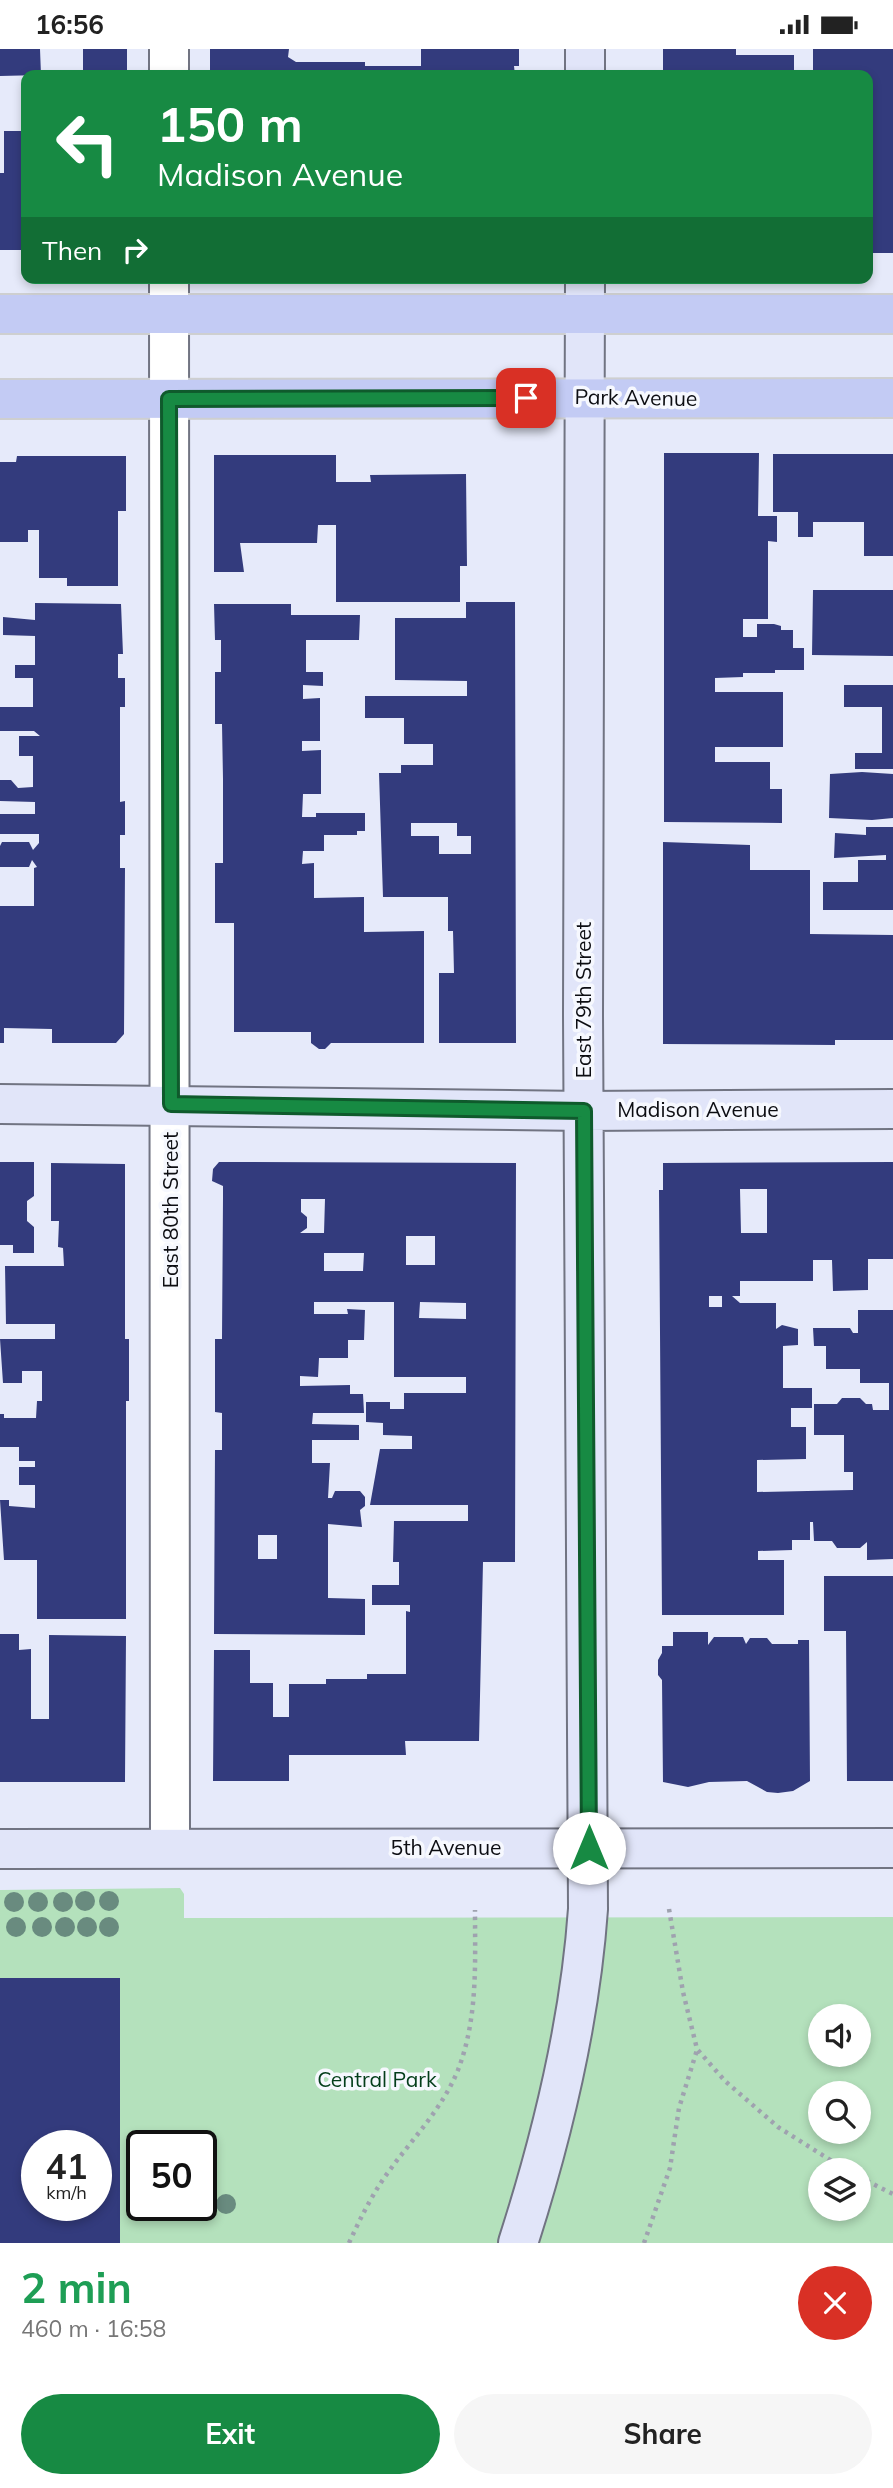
<!DOCTYPE html>
<html lang="en">
<head>
<meta charset="utf-8">
<style>
	:root { --surface:#fff; --page:#f6f6f6; --text:#222; --muted:#767676; --accent:#178a43 }
	body { margin:0; font-family:Mulish,sans-serif; background:var(--page); color:var(--text); height:100vh; display:flex; flex-direction:column; font-size:26px; white-space:nowrap }
	* { box-sizing:border-box; margin:0 }
	p { font-size:23px; color:var(--muted) }
	.icon { flex:none; width:38px; height:38px; fill:none; stroke:currentColor; stroke-width:2; stroke-linecap:round; stroke-linejoin:round }
	.map { position:relative; height:2194px; overflow:hidden }
	.details { display:flex; flex-direction:column; background:var(--surface); flex:1 }
	.details>* { flex:none }
	.guide { position:absolute; left:21px; top:21px; width:852px; height:214px; border-radius:14px; box-shadow:0 4px 10px #0003; background:#178a43; color:#fff; overflow:hidden }
	.fabs { position:absolute; left:808px; top:1955px; display:grid; gap:14px }
	.fabs a { display:grid; place-items:center; width:63px; height:63px; border-radius:50%; background:var(--surface); box-shadow:0 4px 10px #0003; font-size:35px }
	.speed { position:absolute; left:21px; top:2081px; display:flex; gap:14px; font-size:35px; font-weight:700; text-align:center }
	.speed>* { display:grid; place-content:center; width:91px; height:91px; border-radius:50%; background:var(--surface); box-shadow:0 4px 10px #0003; line-height:1 }
	.speed small { font-size:18px; font-weight:400 }
	.speed .limit { border:4px solid #111; border-radius:10px; background:#fff; color:#111 }
	.pin { position:absolute; display:grid; place-items:center; width:60px; height:60px; color:#fff; margin:-30px; border-radius:14px; box-shadow:0 4px 10px #0006 }
	.me { position:absolute; width:77px; margin:-38px; rotate:0deg; stroke-linejoin:round; filter:drop-shadow(0 0 5px #0008) }
	.turn { display:flex; align-items:center; gap:24px; height:147px; padding:0 21px; font-size:32px }
	.turn .icon { width:91px; height:91px; stroke-width:2.5 }
	.turn b { display:block; font-size:49px; line-height:60px }
	.then { display:flex; align-items:center; height:66px; padding:0 21px; background:#0003; gap:14px; font-size:26px }
	.round { display:grid; place-items:center; flex:none; width:74px; height:74px; border-radius:37px; background:var(--page) }
	.head { display:flex; align-items:center; justify-content:space-between; height:119px; padding:0 21px }
	h1 { font-size:42px; font-weight:700; line-height:52px; color:#1e9e55 }
	.cta { display:flex; gap:14px; margin-top:auto; padding:14px 21px }
	.cta a { flex:1; height:80px; border-radius:42px; background:var(--accent); color:#fff; font-size:28px; font-weight:700; line-height:80px; text-align:center }
	.cta a+a { background:var(--page); color:var(--text) }
	.status { display:flex; justify-content:space-between; align-items:center; height:49px; padding:0 35px; background:var(--surface); direction:ltr }
	.status svg { height:19px; fill:currentColor }
	.map>svg:first-child { display:block }
</style>
</head>
<body>
<div class="status"><b>16:56</b><svg viewBox="0 0 49 12"><path d="M0 12V9h3v3zM5 12V6h3v6zM10 12V3h3v9zM15 12V0h3v12zM26 1h20v11H26zM47 4h2v5h-2z"/></svg></div>
<div class="map">
<svg width="893" height="2194" viewBox="0 0 893 2194">
	<rect width="100%" height="100%" fill="#e6eafa"/>
	<path fill="#b4e1bc" fill-rule="evenodd" d="M180 1839 184 1845V1869L893 1868V2194H0V1841ZM821 1967H859V2006H821ZM821 2044H859V2082H821ZM37 2096H96V2156H37ZM142 2096H201V2156H142ZM821 2121H859V2160H821Z"/>
	<path fill="#333b7d" fill-rule="evenodd" d="M0 0H40L41 26 0 27Z
		M83 0H127V26H83Z
		M210 0H289L288 8 296 13H365V17H421V0H519V17H514L515 26H210Z
		M663 0H736V6H794V26H663Z
		M813 0H893V204H868V26H813Z
		M4 82H26V201H0V124H4Z
		M664 404H759L758 467H777V493L768 492V570H743V588H757V575H774L781 577V581H793V599H804V621H775V624H743V628L715 629V643H783V698H715V713H770V740H782V774L664 773Z
		M773 405H893V507H864V473H813V488H798V463H773Z
		M214 406H336V433H371L370 426 466 425 467 517H460V553H336V476H318L317 494H240L244 523H214Z
		M17 407H126V462H118V537H67V529H39V481H28V493H0V413H16Z
		M813 541H893V607L812 606Z
		M466 553H515L516 994H439V924H454L453 882H448V848H383L379 724H401V716H433V695H404V669H365V647H467V632L395 631V569H466ZM411 774H457V787H471V805H439V787H411Z
		M35 554 121 555 123 605H118V629H125V658H120V753L125 752V786H120V819H125L124 985 116 994H52V980L4 979V994H0V857H34V819L37 818 32 811 29 818H0V797L2 793H29L33 801 39 794V785H0V765H35V753L0 752V731H11L18 739 33 738V707H19V687H40L34 682H0V658H33V629H15V616H35V587L3 586V568L35 571Z
		M214 555H291V566H360L359 591H306V623H323V637L303 636V650L320 649V692H302V702L321 701V745H303L302 768H316V764H365V782H357V786H324V802H303L302 815 314 814V849L364 848V883L424 882V994H331L325 1000H319L311 994V983H234V874H215V814H223V730L222 675H215V623H221V591H215Z
		M844 636H893V720H855V704H882V658H844Z
		M862 723 893 725V769L872 771 829 769 830 725Z
		M866 778H893V861H823V833H858V811H886V806L834 809 835 784 866 786Z
		M663 793 750 796V821H810V885L893 886V991H835V996L663 995Z
		M0 1113H34V1147L27 1152V1172L34 1178V1204H13V1196H0Z
		M219 1113 516 1114 515 1513H483L479 1692H405L406 1706H289V1732H213L214 1601H250V1634H273V1668H289V1635H326V1630H367V1625H406V1562L410 1563V1556H372V1536H399V1513H393L394 1472H468V1456H370L380 1400H412V1387L383 1386V1374L366 1373V1353H390V1360H404V1344H466V1328H394V1253H314V1265H348L347 1260 365 1261 364 1291H348V1309H319L318 1328 300 1327V1337L350 1336V1345H363L364 1364H313L312 1375 359 1376V1391H312V1414H330L328 1449H332L335 1442H360L365 1448V1457L360 1461 362 1478 328 1475V1549L365 1550V1586L214 1585 215 1401H222V1364L215 1363V1290H222L223 1149V1137L212 1132 213 1120ZM301 1150H325L324 1184H300L307 1179V1168L301 1163ZM406 1187H435V1216H406ZM324 1204H364L363 1222H324ZM420 1253 466 1254V1270L419 1269ZM258 1486H277V1510H258Z
		M893 1113V1210H868V1241L833 1242 832 1211H813V1232H740V1247H732L740 1254H776V1280L782 1276 798 1280V1296L783 1297V1339H812V1359H791V1378H806V1410L757 1411V1443L853 1441V1423H844V1386H814V1355H837L842 1349H860L866 1355H872L873 1361H889V1334H860V1320H826V1297H814L813 1279H850L853 1284H858V1261H893V1510L867 1511V1493L860 1499H837L832 1492H814L813 1473H810V1491H792V1501L758 1502V1511H784V1566H662L659 1141H663V1114ZM740 1140H767V1184H741ZM709 1247H722V1258H709Z
		M51 1114 125 1115V1290H129V1352H126V1570H37V1511H4L0 1451H9V1457L35 1459V1436H19V1418H35V1412H19V1398H0V1365H4V1369H36L37 1352H42V1322H22V1334H3L0 1290H55V1275H6L5 1217H64L63 1199 58 1198 59 1172H51Z
		M824 1527H893V1732H847L846 1582H824Z
		M673 1583H708V1596L714 1588H743L746 1595 750 1589H767L772 1595H798V1591H809L810 1732 793 1742 778 1744 767 1743 747 1732 709 1733 688 1738 663 1733 662 1631 658 1626V1611L662 1604V1597H673Z
		M0 1585H19V1601L31 1600V1670H49V1586L126 1587 125 1733H0Z
		M0 1929H120V2194H0ZM37 2096H96V2156H37Z"/>
	<g fill="none" stroke-linecap="round" stroke-linejoin="round">
		<g stroke="#717482" stroke-width="42">
			<path id="street" d="M169 0V26
				M169 229 170 1799"/>
		</g>
		<g stroke="#717482" stroke-width="42">
			<path id="secondary" d="M585 26V0
				M0 1055 584 1062 893 1060
				M0 1800 893 1799
				M518 2194C553 2085 580 1974 588 1860L583 966 585 229"/>
		</g>
		<g stroke="#cecfd0" stroke-width="42">
			<path id="primary" d="M0 265H893
				M0 350 893 349"/>
		</g>
		<path stroke="#9fa2af" stroke-width="4.5" stroke-dasharray="3.5 5" stroke-linecap="butt" d="M669 1860 683 1943 697 2000 725 2032 778 2078 846 2121
			M859 2128 893 2145
			M349 2194C359 2172 369 2152 382 2132 407 2095 441 2063 458 2021 478 1969 475 1915 475 1861
			M644 2194 670 2119 679 2059 697 2001"/>
		<use href="#street" stroke="#fff" stroke-width="38"/>
		<use href="#secondary" stroke="#e1e5f9" stroke-width="38"/>
		<use href="#primary" stroke="#c3cbf4" stroke-width="38"/>
	</g>
	<g fill="#698b7f">
		<circle cx="85" cy="1852" r="10"/>
		<circle cx="109" cy="1852" r="10"/>
		<circle cx="14" cy="1853" r="10"/>
		<circle cx="38" cy="1853" r="10"/>
		<circle cx="63" cy="1853" r="10"/>
		<circle cx="16" cy="1878" r="10"/>
		<circle cx="42" cy="1878" r="10"/>
		<circle cx="65" cy="1878" r="10"/>
		<circle cx="87" cy="1878" r="10"/>
		<circle cx="109" cy="1878" r="10"/>
		<circle cx="226" cy="2155" r="10"/>
	</g>
	<g fill="none" stroke-linecap="round" stroke-linejoin="round">
		<g stroke="#0f5a2c" stroke-width="18">
			<path id="route" d="M526 349 169 350 171 1055 584 1062 589 1799"/>
		</g>
		<use href="#route" stroke="#178a43" stroke-width="12"/>
	</g>
	<g text-anchor="middle" stroke-width="7" stroke-linejoin="round" paint-order="stroke">
		<g font-size="21" fill="#0c0d12" stroke="#f6f8fe">
			<text transform="translate(636 349) rotate(1)" y="7">Park Avenue</text>
			<text transform="translate(584 951) rotate(-90)" y="7">East 79th Street</text>
			<text x="698" y="1068">Madison Avenue</text>
			<text transform="translate(171 1161) rotate(-90)" y="7">East 80th Street</text>
			<text x="446" y="1806">5th Avenue</text>
		</g>
		<g font-size="21" fill="#033e1a" stroke="#f6f8fe">
			<text x="377" y="2038">Central Park</text>
		</g>
	</g>
</svg>
<div class="fabs">
<a><svg class="icon" aria-label="sound" viewBox="0 0 24 24"><path d="M4 9h4l5-4v14l-5-4H4zM17 9q2 3 0 6"/></svg></a>
<a><svg class="icon" aria-label="search" viewBox="0 0 24 24"><circle cx="10" cy="10" r="6"/><path d="M15 15l6 6"/></svg></a>
<a><svg class="icon" aria-label="layers" viewBox="0 0 24 24"><path d="M12 4l9 5-9 5-9-5zM3 14l9 5 9-5"/></svg></a>
</div>
<div class="speed"><div>41<small>km/h</small></div><div class="limit">50</div></div>
<div class="pin" style="left:526px;top:349px;background:#d93025"><svg class="icon" aria-label="arrive" viewBox="0 0 24 24"><path d="M6 21V4h12l-3 4 3 4H6"/></svg></div>
<svg class="me" style="left:589px;top:1799px" viewBox="-20 -20 40 40"><circle r="19" fill="#fff"/><path d="M0-13L10 11 0 6-10 11z" fill="#178a43"/></svg>
<div class="guide">
<div class="turn"><svg class="icon" aria-label="left" viewBox="0 0 24 24"><path d="M17 20v-9H6M10 6l-5 5 5 5"/></svg><div><b>150 m</b>Madison Avenue</div></div>
<div class="then">Then<svg class="icon" aria-label="right" viewBox="0 0 24 24"><path d="M7 20v-9h11M14 6l5 5-5 5"/></svg></div>
</div>
</div>
<section class="details">
<div class="head"><div><h1>2 min</h1><p>460 m · 16:58</p></div><a class="round" style="background:#d93025;color:#fff"><svg class="icon" aria-label="close" viewBox="0 0 24 24"><path d="M6 6l12 12M18 6L6 18"/></svg></a></div>
<div class="cta"><a>Exit</a><a>Share</a></div>
</section>
</body>
</html>
